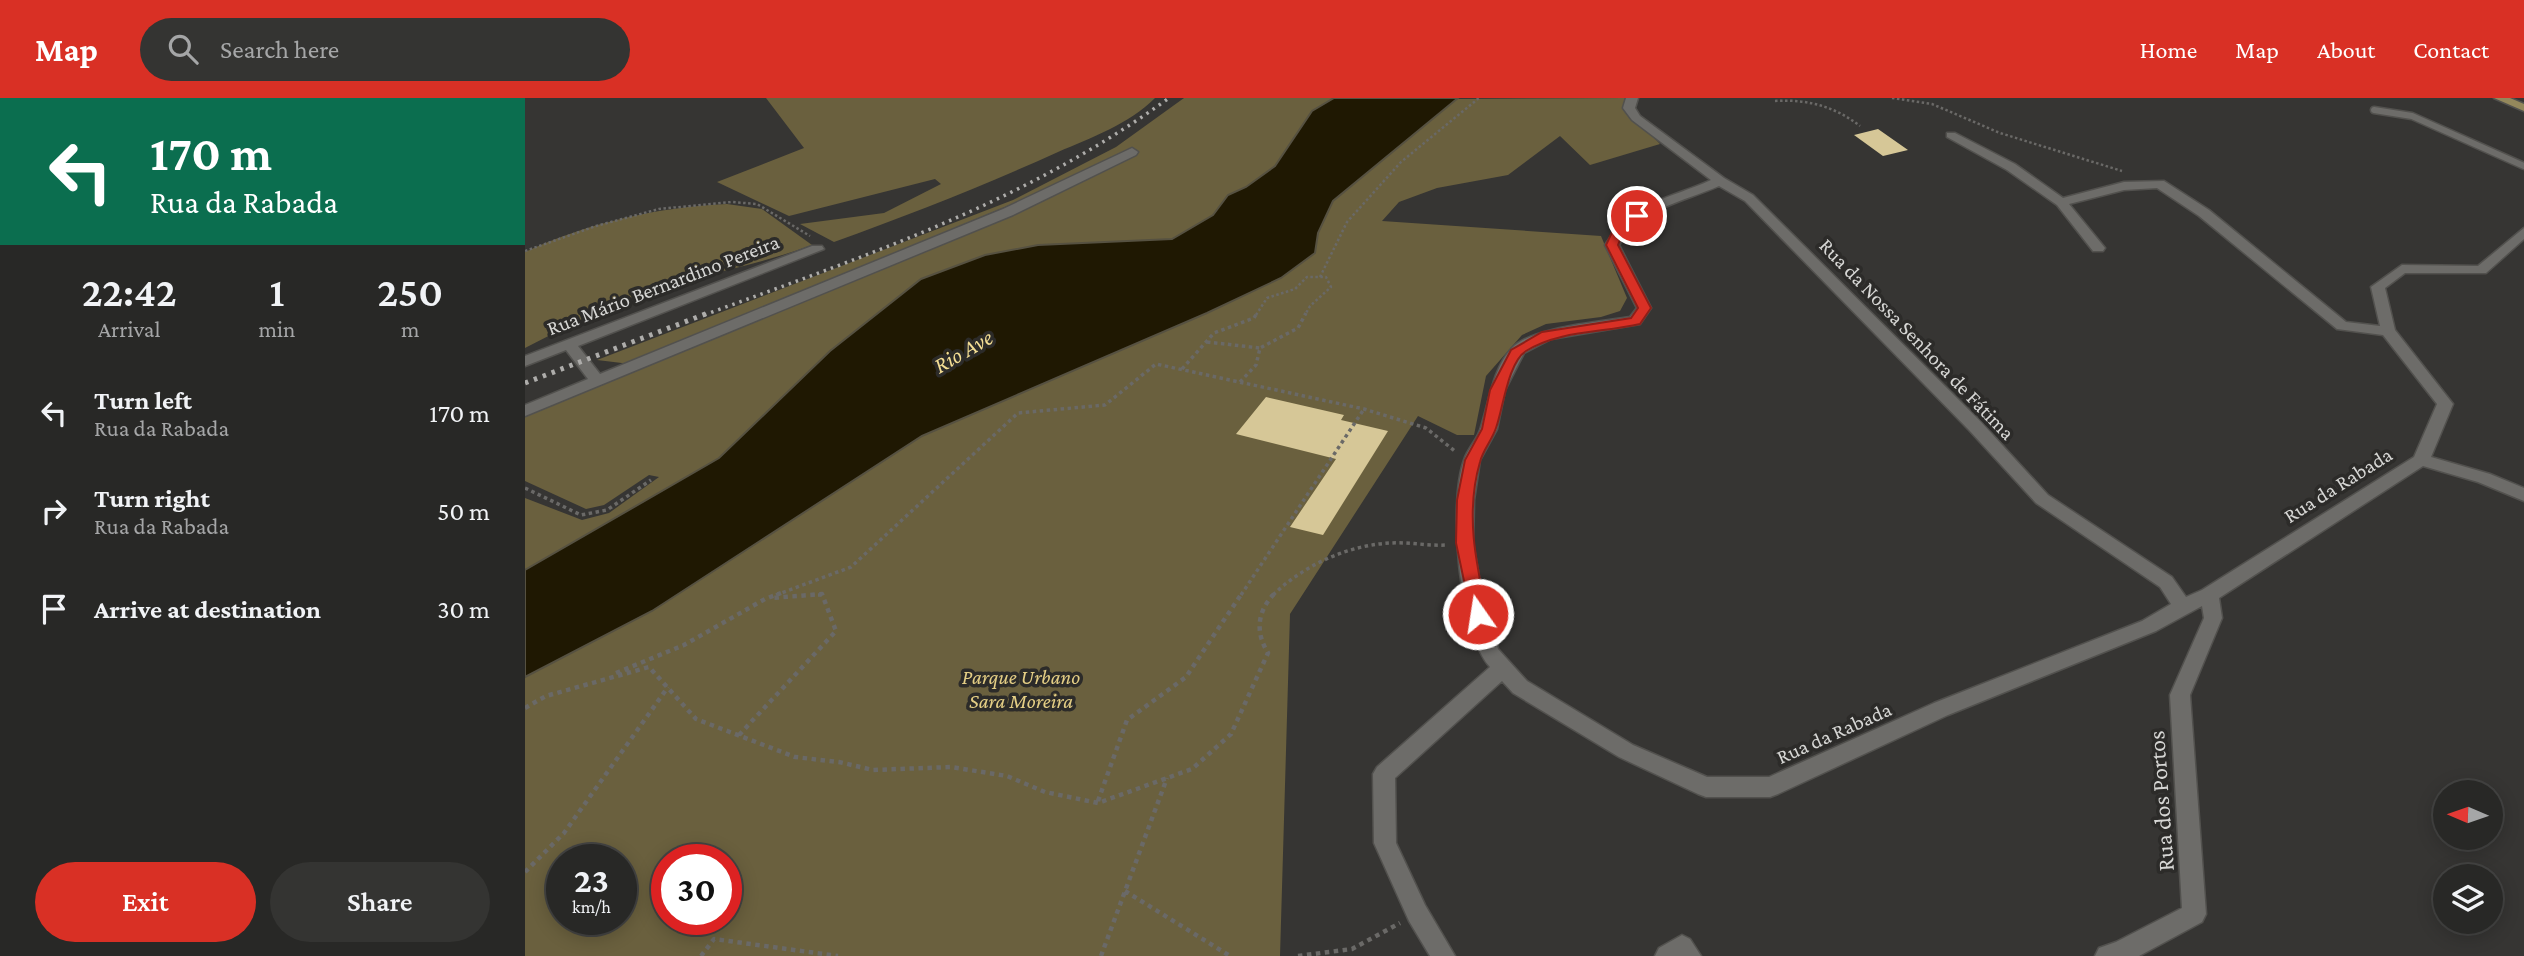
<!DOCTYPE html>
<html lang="en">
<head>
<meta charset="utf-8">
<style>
	:root { --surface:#282826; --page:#343432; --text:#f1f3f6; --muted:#a5a6a7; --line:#444443; --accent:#d93025 }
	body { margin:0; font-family:"Crimson Pro",serif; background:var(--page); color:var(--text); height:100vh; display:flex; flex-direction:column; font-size:26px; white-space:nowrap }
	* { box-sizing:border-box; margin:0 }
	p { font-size:23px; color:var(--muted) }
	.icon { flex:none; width:38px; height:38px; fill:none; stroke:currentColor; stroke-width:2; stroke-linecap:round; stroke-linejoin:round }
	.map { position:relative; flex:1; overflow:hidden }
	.panel { display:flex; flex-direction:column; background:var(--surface); width:525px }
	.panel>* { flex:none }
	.banner { background:#0b6e4f; color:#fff; overflow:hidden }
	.needle { width:46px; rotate:272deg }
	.fabs { position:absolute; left:1908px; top:682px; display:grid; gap:14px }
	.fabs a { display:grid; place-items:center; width:70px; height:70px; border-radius:50%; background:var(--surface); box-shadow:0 4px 18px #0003,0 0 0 2px var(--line); font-size:35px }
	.speed { position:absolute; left:21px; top:746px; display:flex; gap:14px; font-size:35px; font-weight:700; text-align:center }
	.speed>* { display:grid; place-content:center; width:91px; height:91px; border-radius:50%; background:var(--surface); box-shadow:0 4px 18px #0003,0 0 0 2px var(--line); line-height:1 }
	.speed small { font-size:18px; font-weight:400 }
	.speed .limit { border:10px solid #d22; background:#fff; color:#111 }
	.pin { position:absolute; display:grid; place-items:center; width:60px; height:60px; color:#fff; margin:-30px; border:4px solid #fff; border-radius:50%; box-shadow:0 2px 7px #0007 }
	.me { position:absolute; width:77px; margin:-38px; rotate:347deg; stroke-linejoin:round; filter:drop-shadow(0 0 5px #0008) }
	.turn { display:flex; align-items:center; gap:24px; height:147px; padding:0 35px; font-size:32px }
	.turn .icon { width:91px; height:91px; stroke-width:2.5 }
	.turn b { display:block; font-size:49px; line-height:60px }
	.eta { display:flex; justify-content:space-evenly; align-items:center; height:119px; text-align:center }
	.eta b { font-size:42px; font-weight:600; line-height:49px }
	.cta { display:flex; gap:14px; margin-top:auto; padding:14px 35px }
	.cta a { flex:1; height:80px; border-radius:42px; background:var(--accent); color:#fff; font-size:28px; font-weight:600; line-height:80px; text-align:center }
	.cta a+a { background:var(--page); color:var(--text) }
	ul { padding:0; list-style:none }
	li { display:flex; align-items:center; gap:21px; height:98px; padding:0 35px }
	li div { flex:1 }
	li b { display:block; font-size:26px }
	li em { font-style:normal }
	header { display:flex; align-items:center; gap:42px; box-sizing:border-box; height:98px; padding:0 35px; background:var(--accent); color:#fff }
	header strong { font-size:33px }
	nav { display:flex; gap:38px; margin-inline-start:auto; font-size:24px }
	.search { width:490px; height:63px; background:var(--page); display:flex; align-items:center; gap:18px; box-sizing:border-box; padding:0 24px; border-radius:38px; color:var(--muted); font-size:26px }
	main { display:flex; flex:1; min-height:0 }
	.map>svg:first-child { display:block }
</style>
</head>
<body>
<header>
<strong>Map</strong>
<div class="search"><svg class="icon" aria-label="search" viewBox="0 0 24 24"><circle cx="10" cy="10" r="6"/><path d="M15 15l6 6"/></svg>Search here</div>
<nav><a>Home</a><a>Map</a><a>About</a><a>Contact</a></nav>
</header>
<main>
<section class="panel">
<div class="banner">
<div class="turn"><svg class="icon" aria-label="left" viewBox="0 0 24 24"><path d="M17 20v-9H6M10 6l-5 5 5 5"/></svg><div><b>170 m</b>Rua da Rabada</div></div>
</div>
<div class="eta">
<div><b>22:42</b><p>Arrival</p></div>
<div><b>1</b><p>min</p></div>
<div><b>250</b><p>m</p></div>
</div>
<ul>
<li><svg class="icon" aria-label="left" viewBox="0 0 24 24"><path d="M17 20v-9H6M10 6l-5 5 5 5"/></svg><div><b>Turn left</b><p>Rua da Rabada</p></div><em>170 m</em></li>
<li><svg class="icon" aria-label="right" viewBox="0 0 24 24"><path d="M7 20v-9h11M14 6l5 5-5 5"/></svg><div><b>Turn right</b><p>Rua da Rabada</p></div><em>50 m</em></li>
<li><svg class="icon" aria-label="arrive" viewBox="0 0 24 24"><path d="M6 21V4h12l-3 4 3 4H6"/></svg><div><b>Arrive at destination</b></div><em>30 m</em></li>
</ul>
<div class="cta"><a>Exit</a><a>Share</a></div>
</section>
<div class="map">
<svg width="1999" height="858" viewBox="0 0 1999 858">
	<rect width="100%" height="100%" fill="#363533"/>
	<path fill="#6a603e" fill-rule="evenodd" d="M241 0H630C604 26 566 40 533 54 458 88 386 116 309 144L275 126 359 115 416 86 410 81 264 118 192 84 279 50Z
		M659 0H809L787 13 750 68 721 89 704 97 688 117 647 141 513 147 460 157 305 253 194 360 0 472V400L57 422 84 415 134 379 124 377 79 407 61 411 0 383V314L571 73 612 52 605 50 523 91 105 266 72 262 488 102 591 49Z
		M1100 0 1099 8 1135 46 1065 67 1035 38 983 77 912 90 874 104 857 123 1076 138 1102 200 1095 213 1076 219 1021 226 997 237 961 278 949 337H932L893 318 765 516 755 858H0V579L127 513 397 338 682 215 756 180 790 155 793 135 808 103 931 1ZM37 761H96V821H37ZM142 761H201V821H142Z
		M202 106 237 111 287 147C224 171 154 179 92 205 60 218 30 235 0 250V154C63 125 133 109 202 106Z"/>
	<path fill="#1f1802" stroke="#565141" stroke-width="2" d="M809 0H933L808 103 793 135 790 155 756 180 682 215 397 338 127 513 0 579V472L194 360 305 253 396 181 460 157 513 147 647 141 688 117 703 97 721 89 750 68 787 13Z"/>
	<path fill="#d6c797" d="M1353 31 1383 52 1358 58 1329 37Z
		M741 299 819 317 816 322 863 333 798 437 765 429 811 361 711 336Z"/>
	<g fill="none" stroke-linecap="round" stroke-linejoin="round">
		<g stroke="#52514e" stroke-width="9">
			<path id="lane" d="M1849 12 1887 18 1999 68"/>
		</g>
		<g stroke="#52514e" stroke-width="3">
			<path id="street" d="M1101 0H1113L1110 10 1115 18 1199 80 1228 97 1456 324 1523 397 1647 479 1661 499 1677 492 1889 359 1912 306 1858 237 1812 231 1674 118 1632 90 1599 92 1544 106 1580 150 1578 153H1568L1532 107 1482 72 1422 39V35H1430L1490 66 1538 100 1599 84 1639 83 1684 112 1821 224 1855 228 1846 189 1877 167 1953 168 1999 130V141L1961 175H1880L1860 190 1870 232 1928 306 1906 359 1965 376 1999 390V403L1953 384 1898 368 1694 500 1697 520 1665 597 1681 816 1677 824 1614 858H1570L1574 850 1591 844 1657 810 1645 597 1679 520 1677 508 1631 533 1423 617 1253 696 1245 699H1181L1173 696 1094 659 988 595 977 583 870 680 871 745 900 807 930 858H905L884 823 849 745 848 676 852 669 965 569C934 535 923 407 939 362 943 350 953 341 956 329 964 304 968 270 987 250 1007 229 1076 224 1105 219L1112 210 1080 147C1106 104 1144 101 1186 82L1107 22 1098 10ZM1194 88 1220 103 1444 332 1511 405 1635 489 1646 506 1617 523 1409 605 1244 679H1182L1108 647 1002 583 973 551 957 496 948 445 949 402 955 362 972 331 980 292 999 255 1026 241 1115 226 1126 210 1094 147C1115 110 1158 104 1194 88Z
				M607 50 613 54 611 57 488 117 0 318V307L63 281 41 252 0 268V258L287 148H297L299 151 53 248 75 276 478 111Z
				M1157 837 1165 841 1176 858H1130L1134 850Z"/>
		</g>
		<g stroke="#52514e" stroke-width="3">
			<path id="primary" d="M1969 0H1985L1999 6V13Z"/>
		</g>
		<path stroke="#6a6967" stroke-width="2.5" stroke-dasharray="2.5 2.5" stroke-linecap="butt" d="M1367 0 1407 6 1475 35 1597 73
			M1250 3C1282 1 1309 8 1335 28
			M0 153 71 128 134 111 207 104 232 106 285 138
			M795 179 822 124 876 64 954 0
			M731 217 742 200 770 191 782 179H801L806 189 785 208 780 217"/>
		<path stroke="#6a6967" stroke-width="3.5" stroke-dasharray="3.5 3.5" stroke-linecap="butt" d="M682 244 735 250
			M657 271 689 235 729 220 732 215
			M715 284 731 267 735 250 773 230 781 215
			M0 390 56 417 82 412 126 382
			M251 497 326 469 493 315 580 307 631 266 839 311 901 330 931 354
			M286 497H297
			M716 497 839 311
			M748 497C779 467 823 447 866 445 885 444 903 448 921 447"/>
		<path stroke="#6a6967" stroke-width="4.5" stroke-dasharray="4.5 4.5" stroke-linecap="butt" d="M91 575 159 547 240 501 256 495
			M0 610 21 598 124 569 171 621 270 659 314 664 348 672 426 669 482 678 520 694 573 705 667 671 706 636 743 555C730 534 732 513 750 495
			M214 637 311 533 297 496 247 500
			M573 703 602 622 661 579 717 495
			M0 774 39 735 143 589
			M600 793 705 858
			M176 858 189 841 313 858
			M576 858 642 680
			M773 858 827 851 875 825"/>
		<use href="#lane" stroke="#6d6c69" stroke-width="6"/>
		<use href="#street" fill="#6d6c69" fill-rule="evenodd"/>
		<use href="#primary" fill="#94885c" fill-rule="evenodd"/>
		<path stroke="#aeadab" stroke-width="3.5" stroke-dasharray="2.5 5" stroke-linecap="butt" d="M179 217C345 156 499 105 644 0"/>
		<path stroke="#aeadab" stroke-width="5" stroke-dasharray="3.5 6" stroke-linecap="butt" d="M0 285 183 215"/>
	</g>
	<path fill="#d93025" stroke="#8d1f18" stroke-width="2" d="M1108 115 1118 118 1098 135 1093 147 1126 210 1115 226C1077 235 1035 232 1001 253 983 264 978 311 971 330 967 342 958 352 955 364 940 415 951 465 962 516L959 521H947L931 445 932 402 940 362 957 331 965 292 986 252 1017 234 1106 220 1113 210 1081 147 1089 130Z"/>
	<g text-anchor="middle" stroke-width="7" stroke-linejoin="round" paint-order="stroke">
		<g font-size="21" fill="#d6d6d4" stroke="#2c2b29">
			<text transform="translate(138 187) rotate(-21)" y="7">Rua Mário Bernardino Pereira</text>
			<text transform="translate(1392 241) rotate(46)" y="7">Rua da Nossa Senhora de Fátima</text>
			<text transform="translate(1813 387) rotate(-32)" y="7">Rua da Rabada</text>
			<text transform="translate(1309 635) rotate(-24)" y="7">Rua da Rabada</text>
		</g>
		<g font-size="21" font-style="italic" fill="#e4ce85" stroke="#2c2b29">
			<text x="496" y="586">Parque Urbano<tspan x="496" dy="24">Sara Moreira</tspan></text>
		</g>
		<g font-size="23" font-style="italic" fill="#f3dd93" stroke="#2c2b29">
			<text transform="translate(438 253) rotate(-30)" y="8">Rio Ave</text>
		</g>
		<g font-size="24" fill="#d6d6d4" stroke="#2c2b29">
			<text transform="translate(1636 703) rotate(-94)" y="8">Rua dos Portos</text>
		</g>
	</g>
</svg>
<div class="fabs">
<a><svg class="needle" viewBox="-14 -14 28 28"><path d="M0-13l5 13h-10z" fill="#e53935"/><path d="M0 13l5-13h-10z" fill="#a5a6a7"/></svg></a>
<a><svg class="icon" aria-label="layers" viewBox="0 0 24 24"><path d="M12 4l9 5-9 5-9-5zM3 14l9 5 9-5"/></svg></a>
</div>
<div class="speed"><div>23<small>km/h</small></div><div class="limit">30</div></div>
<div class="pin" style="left:1112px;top:118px;background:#d93025"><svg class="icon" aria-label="arrive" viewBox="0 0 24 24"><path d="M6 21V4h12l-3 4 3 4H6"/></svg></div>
<svg class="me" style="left:953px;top:516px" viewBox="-20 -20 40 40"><circle r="17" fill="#d93025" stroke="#fff" stroke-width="3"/><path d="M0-11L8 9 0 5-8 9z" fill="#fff"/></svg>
</div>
</main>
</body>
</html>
